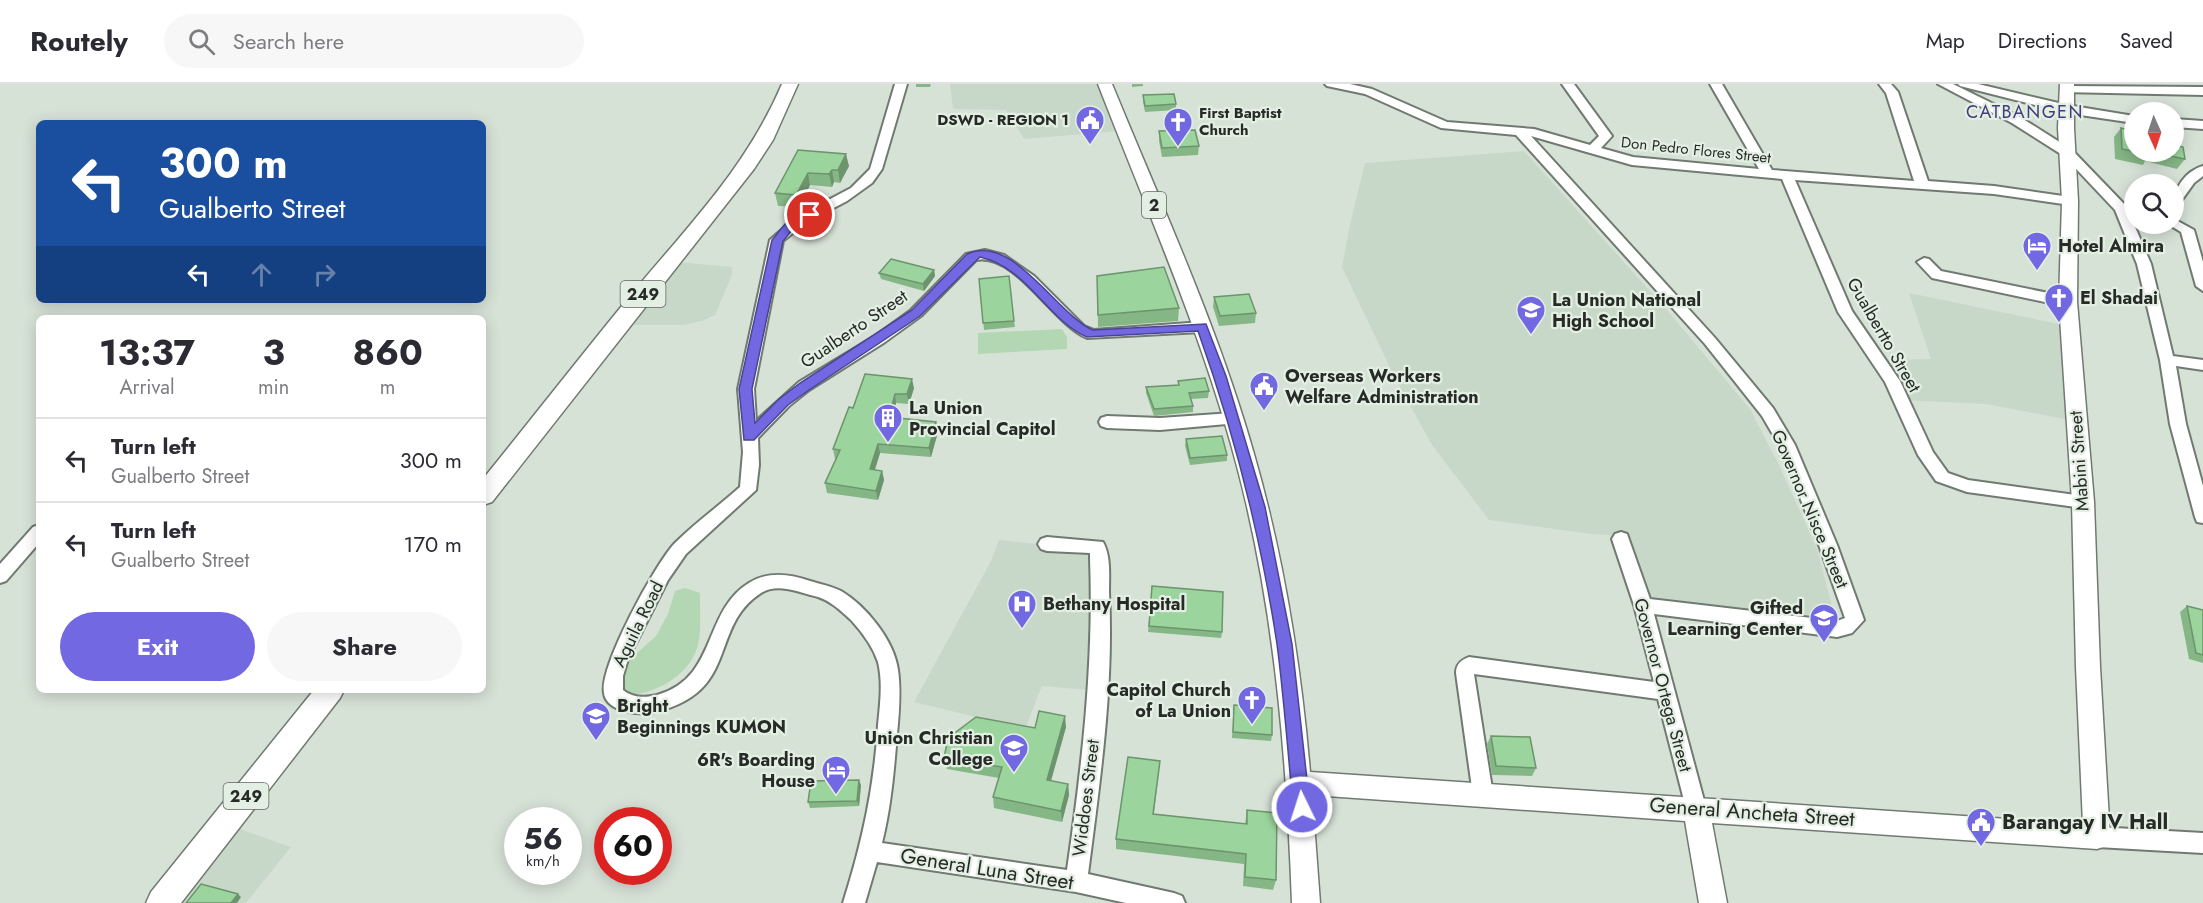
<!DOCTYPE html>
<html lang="en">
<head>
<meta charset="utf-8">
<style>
	:root { --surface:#fff; --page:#f7f7f7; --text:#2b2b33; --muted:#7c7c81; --line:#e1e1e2; --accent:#7168e2 }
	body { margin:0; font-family:Jost,sans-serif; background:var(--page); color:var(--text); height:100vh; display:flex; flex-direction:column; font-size:22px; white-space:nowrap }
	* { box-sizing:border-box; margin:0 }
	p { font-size:20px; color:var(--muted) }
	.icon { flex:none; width:33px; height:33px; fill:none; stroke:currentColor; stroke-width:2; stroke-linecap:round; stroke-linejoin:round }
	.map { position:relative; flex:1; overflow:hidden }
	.panel { position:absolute; left:36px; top:231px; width:450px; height:378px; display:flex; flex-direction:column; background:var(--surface); border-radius:9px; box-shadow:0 3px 15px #0003 }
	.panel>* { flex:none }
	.banner { position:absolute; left:36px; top:36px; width:450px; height:183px; border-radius:9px; box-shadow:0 3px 15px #0003; background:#1a4fa0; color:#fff; overflow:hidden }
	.needle { width:39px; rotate:177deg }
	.tools { position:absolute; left:2124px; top:18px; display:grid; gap:12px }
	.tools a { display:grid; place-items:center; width:60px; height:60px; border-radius:50%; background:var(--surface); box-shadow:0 3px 15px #0003; font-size:30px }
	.speed { position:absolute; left:504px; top:723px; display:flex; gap:12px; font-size:30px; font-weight:700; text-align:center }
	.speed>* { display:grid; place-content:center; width:78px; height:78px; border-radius:50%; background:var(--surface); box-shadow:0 3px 15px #0003; line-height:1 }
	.speed small { font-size:15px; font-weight:400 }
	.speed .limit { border:9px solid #d22; background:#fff; color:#111 }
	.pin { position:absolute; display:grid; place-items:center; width:51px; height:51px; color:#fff; margin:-26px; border:3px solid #fff; border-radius:50%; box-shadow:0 2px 6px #0007 }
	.me { position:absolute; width:66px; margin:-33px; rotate:356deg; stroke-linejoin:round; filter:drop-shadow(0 0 4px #0008) }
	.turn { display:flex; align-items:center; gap:21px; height:126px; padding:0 24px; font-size:27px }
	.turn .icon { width:78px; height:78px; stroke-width:2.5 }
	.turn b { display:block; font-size:42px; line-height:51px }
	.lanes { display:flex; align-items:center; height:57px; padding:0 24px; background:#0003; justify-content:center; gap:30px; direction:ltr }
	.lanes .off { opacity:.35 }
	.eta { display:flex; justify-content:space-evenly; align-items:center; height:102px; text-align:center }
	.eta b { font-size:36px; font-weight:700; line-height:42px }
	.primary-button { display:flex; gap:12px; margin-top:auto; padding:12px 24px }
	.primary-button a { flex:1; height:69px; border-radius:36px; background:var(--accent); color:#fff; font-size:24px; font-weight:700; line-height:69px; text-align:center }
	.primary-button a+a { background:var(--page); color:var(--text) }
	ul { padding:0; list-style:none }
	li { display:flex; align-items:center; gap:18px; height:84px; padding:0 24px; border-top:2px solid var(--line) }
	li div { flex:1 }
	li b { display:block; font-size:22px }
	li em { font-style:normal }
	header { display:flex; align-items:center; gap:36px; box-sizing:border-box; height:84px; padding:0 30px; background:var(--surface); border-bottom:2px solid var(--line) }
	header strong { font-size:28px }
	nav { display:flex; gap:33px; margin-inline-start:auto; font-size:21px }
	.search { width:420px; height:54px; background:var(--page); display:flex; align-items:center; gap:15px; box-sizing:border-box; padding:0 21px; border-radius:33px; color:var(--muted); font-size:22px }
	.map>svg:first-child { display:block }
</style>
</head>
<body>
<header>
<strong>Routely</strong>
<div class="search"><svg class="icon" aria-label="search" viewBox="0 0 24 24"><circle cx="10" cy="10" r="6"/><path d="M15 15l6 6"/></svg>Search here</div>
<nav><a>Map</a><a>Directions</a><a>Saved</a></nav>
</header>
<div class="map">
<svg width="2203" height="819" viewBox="0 0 2203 819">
	<rect width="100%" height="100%" fill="#d7e2d7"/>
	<path fill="#c8d8c8" d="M950 0H1102L1120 47 1024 55 1006 26 953 25Z
		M1524 67 1667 226 1750 325 1779 381 1817 465 1836 537 1643 515 1623 452 1591 450 1489 436 1432 361 1394 292 1342 183 1350 140 1365 79Z
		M677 178 732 183V191L715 231 702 237 684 241H630Z
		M1909 209 2059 240 2069 336 1986 320 1901 316 1880 276 1931 275Z
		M999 456 1094 466 1089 606 1042 602 1025 645 914 618 991 477Z
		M234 743 291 763 246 819H174Z"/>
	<path fill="#b2d7b2" d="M1062 245 1067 253V265L978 270V249Z
		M685 504 700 509C700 525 701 541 699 556 694 589 658 609 627 612L620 606V588L628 577 656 552 668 530 675 507Z"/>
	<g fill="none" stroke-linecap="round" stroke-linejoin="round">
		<g stroke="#707a70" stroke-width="4">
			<path id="minor" d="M895 0H907L882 85 872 99 847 117 805 139 783 157 754 305 756 337 799 298 875 252 911 226 966 170 985 166 1004 171 1034 192 1084 242 1094 246 1202 238 1209 243 1202 248 1087 254C1052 239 1015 168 976 176L921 232 885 258 809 306 789 322 758 354 759 381 756 406 686 470 668 496 628 575 623 592V606C633 614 645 614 657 611 718 594 702 528 749 499 768 487 790 490 810 497 820 500 831 502 841 507 866 522 894 556 898 586 901 607 899 630 897 650 894 687 891 723 882 759L1067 786C1082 682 1094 579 1090 474V469L1047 467 1041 465 1038 460 1041 455 1047 453 1103 458C1111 472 1109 492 1109 508 1114 602 1100 697 1088 790L1174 809 1182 812 1185 819H1126L1076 808 877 778 865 819H843C862 759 874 705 878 641 880 621 883 598 878 578 873 563 862 548 851 536 841 527 831 517 818 513 800 509 778 498 761 509 708 543 741 608 655 628 641 632 606 628 604 609 599 583 655 480 675 459 695 439 719 422 740 403L743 368 738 305 770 156 796 133 851 104 870 85Z
				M1325 0H1350L1372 5 1447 38 1534 45 1590 61 1599 52 1562 0H1574L1612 52 1601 64 1633 73 1759 85 1710 0H1722L1772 86 1914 97 1886 9 1879 0H1891L1898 8 1928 97 1994 102 2070 113 2077 117 2070 121 1994 110 1795 96 1852 227 1900 297 1933 368 1948 389 1968 396 2083 412 2089 414 2091 418 2089 422 2083 424 1967 408 1936 397 1918 371 1885 298 1838 228 1782 95 1632 81 1531 52 1715 254 1773 324 1795 361 1837 461 1864 536 1852 549 1837 553 1654 530 1706 724 1703 731 1696 733 1689 731 1686 724 1658 615 1474 590 1493 711 1490 718 1483 720 1476 718 1473 711 1456 589C1456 580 1461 576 1469 573L1654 598 1634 521 1612 455 1615 450 1621 448 1627 450 1650 515 1837 537 1845 534 1819 461 1779 361 1762 332 1705 260 1516 51 1441 44 1365 10 1327 2Z
				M1938 0H1953L2020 33 2072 66 2126 122 2151 180 2173 272 2203 276V286L2176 282 2186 340 2203 402V439L2197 438 2195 433 2170 340 2160 276 2137 180 2115 126 2064 72 2012 39Z
				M1958 0H1978L2067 21 2134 32V39L2067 29 1960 2Z
				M2066 2 2203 3V11L2062 8V4Z
				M2174 35 2203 37V45L2174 43Z
				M2203 82V92L2194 99 2179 120 2174 121C2174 103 2186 87 2203 82Z
				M2174 135 2194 146 2203 178V207L2196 202 2181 148 2168 140H2174Z
				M1924 174 1929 175 1941 187 2068 213 2075 218 2068 223 1932 194 1917 178Z
				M1232 329 1238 331 1240 335 1238 339 1160 346 1107 344 1101 342 1099 338 1101 334 1107 332 1160 334Z
				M39 441V459L6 497 0 499V480L33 443Z
				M2097 743 2203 749V769L2097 763 2090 760 2087 753 2090 746Z"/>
		</g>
		<g stroke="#707a70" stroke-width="3">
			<path id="major" d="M1098 0H1112C1162 122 1218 243 1254 370 1284 474 1301 581 1310 688L2083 740 2076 583 2072 418 2059 218 2062 117 2058 44 2060 0H2074V44L2078 117 2077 218 2094 418 2100 583 2110 753 2106 762 2097 765 1712 739 1727 819H1699L1685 737 1312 711 1320 819H1292C1287 686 1277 553 1247 423 1214 277 1152 139 1098 0Z"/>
		</g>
		<g stroke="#707a70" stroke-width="3">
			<path id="highway" d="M782 0H798L773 56 754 85 492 418 483 421V395C534 332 583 269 634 207 690 140 747 82 782 0Z
				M314 606H344L340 614 181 819H146L151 808Z"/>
		</g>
		<use href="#minor" fill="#fff" fill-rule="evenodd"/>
		<use href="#major" fill="#fff" fill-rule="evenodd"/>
		<use href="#highway" fill="#fff" fill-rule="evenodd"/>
	</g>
	<path fill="#85b686" d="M916 0H931L930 3H916Z
		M1132 0H1143V2L1132 3Z
		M1143 11 1176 20V26L1145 28 1143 18Z
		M2121 44 2134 68H2174L2185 75 2177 85 2145 77 2143 81 2115 75 2114 53Z
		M1159 47 1199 62 1198 71 1162 73 1159 57Z
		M798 66 849 82 840 99 834 98 832 103 810 101 799 123 778 122 775 109Z
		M934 186 935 192 924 207 881 195 879 189Z
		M1097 192 1179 224 1178 237 1098 243Z
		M979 195 1014 237 1015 243 984 246Z
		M1214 213 1256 229 1255 239 1219 242 1213 223Z
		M865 290 914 304 909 320 896 319 893 333 938 348 931 373 880 369 875 386 882 387 884 396 878 416 827 409 825 399 836 375H835L833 365 853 324Z
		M1178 297 1209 307 1208 314 1191 315 1193 322V328L1154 332 1146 309V303L1178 301Z
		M1186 355 1227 371V377L1190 381 1185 362Z
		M1152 502 1222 548 1221 554 1148 548Z
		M2187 522 2203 526V579L2189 575 2180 528Z
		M1234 621 1272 651 1271 657 1232 654Z
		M1066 643 1051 697 1068 700 1069 711 1062 738 994 724 993 713 999 694 947 685 944 674 1035 644Z
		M1491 652 1536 684 1532 692 1492 691 1487 660Z
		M1160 677 1154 730 1245 740 1247 726 1276 796 1273 806 1243 802 1244 780 1116 765V755Z
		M861 701 859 722 810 724 808 718Z"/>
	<path fill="#6c946d" d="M846 70 849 82 840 99 838 86Z
		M832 86 834 98 832 103 829 90Z
		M808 89 810 101 799 123 796 111Z
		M934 186 935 192 924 207 923 200Z
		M912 295 914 304 909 320 907 310Z
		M895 310 896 319 890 342 889 333Z
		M936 338 938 348 931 373 929 364Z
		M878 360 880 369 872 394 870 385Z
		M882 387 884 396 878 416 876 407Z
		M1065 632 1066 643 1048 707 1047 696Z
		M859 696 861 701 859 722 857 717Z
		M1068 700 1069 711 1062 738 1061 727Z
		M238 810 241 813 237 819H231Z"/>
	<path fill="#9bd49c" stroke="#6c946d" stroke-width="1.5" d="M1174 10 1176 20 1145 22 1143 11Z
		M2121 44 2134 47V68H2149L2150 71 2122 65Z
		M1195 46 1199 62 1162 64 1159 47Z
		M2174 61 2183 63 2185 75 2150 68H2174Z
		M798 66 846 70 838 86H832L829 90 808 89 796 111 775 109Z
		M891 175 934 186 923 200 879 189Z
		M1164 183 1179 224 1098 231 1097 192Z
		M1009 192 1014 237 983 239 979 195Z
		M1249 210 1256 229 1220 232 1214 213Z
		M865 290 912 295 907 310H895L889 333 936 338 929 364 878 360 870 385 882 387 876 407 825 399 840 366 833 365 849 323 853 324Z
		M1205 294 1209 307 1189 309 1193 322 1154 325 1146 303 1179 301 1178 297Z
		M1222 352 1227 371 1190 374 1186 355Z
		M1152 502 1223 508 1222 548 1149 542Z
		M2187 522 2203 526V571L2196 569Z
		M1234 621 1272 624V651L1233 648Z
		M1039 627 1065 632 1047 696 1068 700 1061 727 993 713 1002 683 944 674 948 654 976 633 1035 644Z
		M1491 652 1530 653 1536 684 1496 682Z
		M1128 673 1160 677 1153 730 1247 740V726L1277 729 1276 796 1245 793 1246 770 1116 755Z
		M859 696 857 717 808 718 811 697Z
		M201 800 238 810 231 819H186Z"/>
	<path fill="#7168e2" stroke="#494493" stroke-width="1.5" d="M810 128 814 129V133L793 145 783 157 752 305 755 339 779 315 800 299 912 226 967 170C1012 148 1057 231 1093 246L1206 240 1226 292 1265 423 1292 560 1310 723 1307 728 1302 730 1296 728 1293 723C1288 668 1284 614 1277 560 1261 454 1234 348 1198 247L1087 253C1047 236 1027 183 980 173L920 232 809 306 788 321 754 356H744L739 305 772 156 785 140Z"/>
	<defs>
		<g id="civic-pin" transform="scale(1.5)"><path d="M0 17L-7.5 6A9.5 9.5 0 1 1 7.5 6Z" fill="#7168e2" stroke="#e4efe4"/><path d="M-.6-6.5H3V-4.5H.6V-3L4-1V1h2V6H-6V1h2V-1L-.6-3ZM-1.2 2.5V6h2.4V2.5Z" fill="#fff"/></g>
		<g id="church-pin" transform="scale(1.5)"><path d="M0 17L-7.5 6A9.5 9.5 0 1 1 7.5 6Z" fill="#7168e2" stroke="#e4efe4"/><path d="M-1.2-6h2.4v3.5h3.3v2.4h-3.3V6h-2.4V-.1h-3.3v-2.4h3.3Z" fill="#fff"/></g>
		<g id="hotel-pin" transform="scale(1.5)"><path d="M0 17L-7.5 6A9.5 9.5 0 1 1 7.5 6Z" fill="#7168e2" stroke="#e4efe4"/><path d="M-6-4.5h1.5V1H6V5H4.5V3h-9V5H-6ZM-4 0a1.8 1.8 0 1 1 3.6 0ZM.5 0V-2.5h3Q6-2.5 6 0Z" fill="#fff"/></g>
		<g id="school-pin" transform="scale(1.5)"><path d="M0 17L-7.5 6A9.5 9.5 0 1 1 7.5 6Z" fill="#7168e2" stroke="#e4efe4"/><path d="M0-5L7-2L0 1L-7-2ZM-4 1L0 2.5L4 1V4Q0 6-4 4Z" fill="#fff"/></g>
		<g id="building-pin" transform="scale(1.5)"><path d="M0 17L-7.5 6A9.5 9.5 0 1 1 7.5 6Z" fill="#7168e2" stroke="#e4efe4"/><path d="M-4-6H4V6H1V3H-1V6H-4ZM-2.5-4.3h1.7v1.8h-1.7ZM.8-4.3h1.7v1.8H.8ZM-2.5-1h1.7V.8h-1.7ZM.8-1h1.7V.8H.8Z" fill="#fff"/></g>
		<g id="hospital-pin" transform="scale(1.5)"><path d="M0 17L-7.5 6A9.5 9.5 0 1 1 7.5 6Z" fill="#7168e2" stroke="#e4efe4"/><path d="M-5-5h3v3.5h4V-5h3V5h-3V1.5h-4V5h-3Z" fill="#fff"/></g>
	</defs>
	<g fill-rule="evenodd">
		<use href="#civic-pin" x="1090" y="36"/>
		<use href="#church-pin" x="1178" y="38"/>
		<use href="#hotel-pin" x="2037" y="162"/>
		<use href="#church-pin" x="2059" y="214"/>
		<use href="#school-pin" x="1531" y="226"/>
		<use href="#civic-pin" x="1264" y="302"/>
		<use href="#building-pin" x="888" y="334"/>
		<use href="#hospital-pin" x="1022" y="520"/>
		<use href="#school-pin" x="1824" y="534"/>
		<use href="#church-pin" x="1252" y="616"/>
		<use href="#school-pin" x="596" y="632"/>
		<use href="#school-pin" x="1014" y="664"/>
		<use href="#hotel-pin" x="836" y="686"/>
		<use href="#civic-pin" x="1981" y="738"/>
	</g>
	<g text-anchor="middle" stroke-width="4.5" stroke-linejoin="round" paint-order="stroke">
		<g font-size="15" font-weight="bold" fill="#272b27" stroke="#e4efe4" text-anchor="start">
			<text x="1199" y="34">First Baptist<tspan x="1199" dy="17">Church</tspan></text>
			<text x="1069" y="41" text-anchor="end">DSWD - REGION 1</text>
		</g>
		<g font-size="15" fill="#272b27" stroke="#e4efe4">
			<text transform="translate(1696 66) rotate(6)" y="5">Don Pedro Flores Street</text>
		</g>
		<g fill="#e4efe4" stroke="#606660" stroke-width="1.5">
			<rect x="1142" y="108" width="24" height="26" rx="4.5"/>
			<rect x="620.5" y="197" width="45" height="26" rx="4.5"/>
			<rect x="223.5" y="699" width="45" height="26" rx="4.5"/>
		</g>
		<g font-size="16" font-weight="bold" fill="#272b27">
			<text x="1154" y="127">2</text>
			<text x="643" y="216">249</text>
			<text x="246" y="718">249</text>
		</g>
		<g font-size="18" letter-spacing="1.5" fill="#413e7b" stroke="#e4efe4">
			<text x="2025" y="34">CATBANGEN</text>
		</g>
		<g font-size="18" font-weight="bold" fill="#272b27" stroke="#e4efe4" text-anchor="start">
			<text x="2058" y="168">Hotel Almira</text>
			<text x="2080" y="220">El Shadai</text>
			<text x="1552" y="222">La Union National<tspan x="1552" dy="21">High School</tspan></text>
			<text x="1285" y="298">Overseas Workers<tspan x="1285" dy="21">Welfare Administration</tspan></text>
			<text x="909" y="330">La Union<tspan x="909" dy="21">Provincial Capitol</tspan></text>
			<text x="1043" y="526">Bethany Hospital</text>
			<text x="1803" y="530" text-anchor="end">Gifted<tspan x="1803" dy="21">Learning Center</tspan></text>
			<text x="1231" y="612" text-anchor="end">Capitol Church<tspan x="1231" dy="21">of La Union</tspan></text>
			<text x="617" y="628">Bright<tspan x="617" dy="21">Beginnings KUMON</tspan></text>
			<text x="993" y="660" text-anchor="end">Union Christian<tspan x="993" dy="21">College</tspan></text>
			<text x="815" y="682" text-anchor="end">6R's Boarding<tspan x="815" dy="21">House</tspan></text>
		</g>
		<g font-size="18" fill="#272b27" stroke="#e4efe4">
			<text transform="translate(854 245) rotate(-34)" y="6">Gualberto Street</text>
			<text transform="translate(1884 251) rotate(60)" y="6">Gualbertto Street</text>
			<text transform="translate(2079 377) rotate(-94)" y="6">Mabini Street</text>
			<text transform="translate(1810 425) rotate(67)" y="6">Governor Nisce Street</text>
			<text transform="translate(638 540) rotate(-64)" y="6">Aguila Road</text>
			<text transform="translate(1663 601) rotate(75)" y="6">Governor Ortega Street</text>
			<text transform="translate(1086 714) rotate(-83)" y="6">Widdoes Street</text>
		</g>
		<g font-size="21" fill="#272b27" stroke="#e4efe4">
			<text transform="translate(1752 728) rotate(4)" y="7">General Ancheta Street</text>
			<text transform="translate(987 785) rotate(9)" y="7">General Luna Street</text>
		</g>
		<g font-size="21" font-weight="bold" fill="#272b27" stroke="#e4efe4" text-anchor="start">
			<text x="2002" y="745">Barangay IV Hall</text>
		</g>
	</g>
</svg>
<div class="tools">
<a><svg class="needle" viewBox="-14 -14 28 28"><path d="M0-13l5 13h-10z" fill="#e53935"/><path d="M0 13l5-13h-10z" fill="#7c7c81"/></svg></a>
<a><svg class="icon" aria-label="search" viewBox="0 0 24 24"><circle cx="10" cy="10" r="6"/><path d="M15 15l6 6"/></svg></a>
</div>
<div class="speed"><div>56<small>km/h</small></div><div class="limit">60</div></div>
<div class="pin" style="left:810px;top:131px;background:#d93025"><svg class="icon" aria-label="arrive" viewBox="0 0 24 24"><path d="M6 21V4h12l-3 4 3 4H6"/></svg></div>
<svg class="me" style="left:1302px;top:723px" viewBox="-20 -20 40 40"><circle r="17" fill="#7168e2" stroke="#fff" stroke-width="3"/><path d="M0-11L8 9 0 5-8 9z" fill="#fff"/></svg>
<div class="banner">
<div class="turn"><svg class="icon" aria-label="left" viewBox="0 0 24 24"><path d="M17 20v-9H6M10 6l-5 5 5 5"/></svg><div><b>300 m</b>Gualberto Street</div></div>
<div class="lanes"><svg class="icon" aria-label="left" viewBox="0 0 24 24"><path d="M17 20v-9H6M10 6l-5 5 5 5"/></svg><svg class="icon off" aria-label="ahead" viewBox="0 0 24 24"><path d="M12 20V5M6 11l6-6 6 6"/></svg><svg class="icon off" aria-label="right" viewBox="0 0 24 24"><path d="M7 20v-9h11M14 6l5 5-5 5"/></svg></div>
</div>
<section class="panel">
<div class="eta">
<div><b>13:37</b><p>Arrival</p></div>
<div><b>3</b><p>min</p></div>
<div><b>860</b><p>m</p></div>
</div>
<ul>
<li><svg class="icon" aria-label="left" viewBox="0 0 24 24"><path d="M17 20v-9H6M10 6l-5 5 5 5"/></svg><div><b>Turn left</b><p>Gualberto Street</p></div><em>300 m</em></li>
<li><svg class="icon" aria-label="left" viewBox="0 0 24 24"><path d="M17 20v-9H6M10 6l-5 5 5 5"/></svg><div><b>Turn left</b><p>Gualberto Street</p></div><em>170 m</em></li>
</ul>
<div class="primary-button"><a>Exit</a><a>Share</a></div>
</section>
</div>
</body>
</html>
